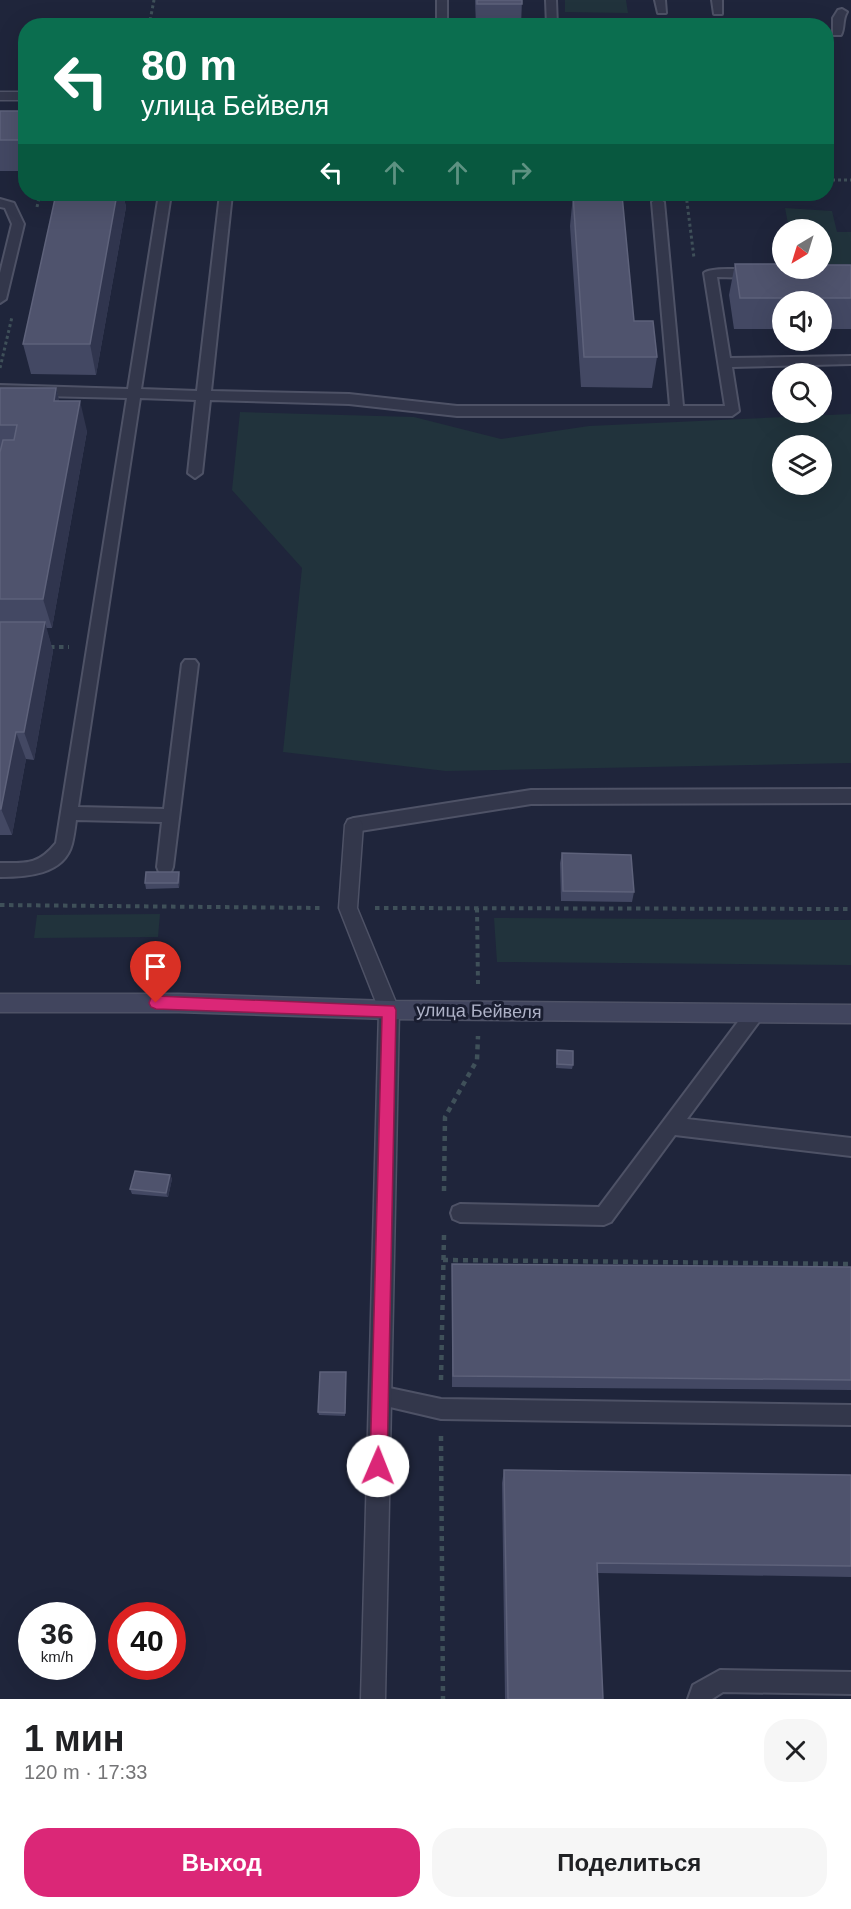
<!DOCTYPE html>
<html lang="ru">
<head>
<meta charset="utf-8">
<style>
	:root { --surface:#fff; --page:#f6f6f6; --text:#202124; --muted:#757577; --accent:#db2777 }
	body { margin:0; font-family:Arial,sans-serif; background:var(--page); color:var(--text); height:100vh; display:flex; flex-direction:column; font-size:22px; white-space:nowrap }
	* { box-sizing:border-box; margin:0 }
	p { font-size:20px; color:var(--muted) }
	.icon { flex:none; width:33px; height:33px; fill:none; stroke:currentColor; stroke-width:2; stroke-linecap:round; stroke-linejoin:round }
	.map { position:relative; height:1699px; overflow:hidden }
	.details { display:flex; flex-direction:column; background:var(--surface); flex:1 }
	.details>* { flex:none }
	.hud { position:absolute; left:18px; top:18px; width:816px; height:183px; border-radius:24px; box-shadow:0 6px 24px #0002; background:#0b6e4f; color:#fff; overflow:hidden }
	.needle { width:39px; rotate:218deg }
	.buttons { position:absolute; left:772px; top:219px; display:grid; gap:12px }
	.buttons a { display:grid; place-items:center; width:60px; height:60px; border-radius:50%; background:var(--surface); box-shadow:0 6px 24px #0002; font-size:30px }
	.speed { position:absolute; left:18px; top:1602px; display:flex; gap:12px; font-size:30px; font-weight:700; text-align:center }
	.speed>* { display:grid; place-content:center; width:78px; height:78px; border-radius:50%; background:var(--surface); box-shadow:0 6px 24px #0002; line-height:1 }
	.speed small { font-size:15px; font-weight:400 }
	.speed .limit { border:9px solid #d22; background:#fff; color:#111 }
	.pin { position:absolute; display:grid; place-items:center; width:51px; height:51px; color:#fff; margin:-62px -26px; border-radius:50% 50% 50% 0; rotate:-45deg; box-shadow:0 0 6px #0007 }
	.pin .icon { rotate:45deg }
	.me { position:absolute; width:66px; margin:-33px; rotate:1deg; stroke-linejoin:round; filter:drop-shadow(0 0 4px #0008) }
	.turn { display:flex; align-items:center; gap:21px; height:126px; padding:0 24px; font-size:27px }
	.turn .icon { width:78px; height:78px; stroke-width:2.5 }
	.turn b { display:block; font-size:42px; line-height:51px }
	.lanes { display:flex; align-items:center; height:57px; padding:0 24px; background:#0003; justify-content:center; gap:30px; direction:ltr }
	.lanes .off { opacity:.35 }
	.round { display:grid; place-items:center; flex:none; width:63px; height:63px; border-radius:24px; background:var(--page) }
	.head { display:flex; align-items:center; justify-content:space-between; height:102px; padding:0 24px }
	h1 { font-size:36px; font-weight:800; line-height:45px }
	.action { display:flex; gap:12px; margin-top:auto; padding:12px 24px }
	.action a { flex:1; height:69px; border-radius:24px; background:var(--accent); color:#fff; font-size:24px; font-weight:800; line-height:69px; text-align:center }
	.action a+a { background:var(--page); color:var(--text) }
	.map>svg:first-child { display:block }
</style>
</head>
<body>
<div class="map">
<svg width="851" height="1699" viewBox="0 0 851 1699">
	<rect width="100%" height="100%" fill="#1f253b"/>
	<path fill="#21333c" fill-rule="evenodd" d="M565 0H626L628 13 565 12Z
		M785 208 832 211 837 232H851V264H822V230L789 229Z
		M240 412 414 417 501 439 589 426 851 414V763L446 771 283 752 302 568 232 490ZM783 446H822V484H783Z
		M160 914 158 937 34 938 37 915Z
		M494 918 851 920V965L497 962Z"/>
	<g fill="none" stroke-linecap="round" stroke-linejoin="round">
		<g stroke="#4e5266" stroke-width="4">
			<path id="service" d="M437 0H447V26H437Z
				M546 0H556L557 26H547Z
				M655 0H665L666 13H658Z
				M712 0H722V14H714Z
				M842 9 847 12C842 20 845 28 841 35H833V18L838 10Z
				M159 194H171L141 389 197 391 220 194H232L211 391 349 394 457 406H670L652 202 658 198 664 202 683 406H725L704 273C710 267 754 268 760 274L754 278 717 277 730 358 851 356V364L732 367 739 411 732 416H457L349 404 210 400 202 473 195 478 188 473 196 400 140 398 78 807 164 809 182 664 185 660H195L198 664 173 867 171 872 165 874 159 872 157 867 162 822 76 820C75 828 74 836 72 844 64 875 26 877 0 877V863C27 863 38 865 56 843L127 398 0 395V385L128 389Z
				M0 199 14 203 24 224 6 299 0 303V273L12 224 5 208 0 207Z
				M851 789V803L531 804 354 832 348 830 346 825 348 820 354 818 531 790Z
				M755 1005 761 1007 764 1013 761 1019 687 1119 851 1138V1156L675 1135 611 1222 604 1225 460 1222 453 1219 451 1213 453 1207 460 1204 599 1207 749 1007Z
				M380 1386 441 1399 851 1405V1425L441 1419 373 1403 370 1396 373 1389Z
				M720 1670 851 1672V1694L723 1692 712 1699H688L693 1685Z"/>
		</g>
		<g stroke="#4e5266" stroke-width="3">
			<path id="minor" d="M0 92H26V100H0Z
				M354 818 360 820 363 825 357 908 399 1010 396 1016 389 1019 382 1016 379 1010 339 908 345 825 348 820Z"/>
		</g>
		<g stroke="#4e5266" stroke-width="3">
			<path id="tertiary" d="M389 1001 396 1004 399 1010 385 1699H361L379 1010 382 1004Z"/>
		</g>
		<g stroke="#4e5266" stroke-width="3">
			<path id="secondary" d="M0 994H179L389 1001 851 1005V1023L389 1019 179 1012H0Z"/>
		</g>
		<path stroke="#3f5059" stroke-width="3" stroke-dasharray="3 3" stroke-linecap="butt" d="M149 26 154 0
			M826 180H851
			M686 194 694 258
			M37 207 40 194
			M0 368 12 317"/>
		<path stroke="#3f5059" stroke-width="4" stroke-dasharray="4.5 4.5" stroke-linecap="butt" d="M50 647H69
			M0 905 322 908
			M375 908 851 909
			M477 908 478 984"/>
		<path stroke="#3f5059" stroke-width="4.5" stroke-dasharray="5 5" stroke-linecap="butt" d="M444 1191 445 1117 477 1060 478 1036
			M443 1260 851 1264
			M441 1380 444 1235
			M441 1436 443 1699"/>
		<use href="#service" fill="#33374b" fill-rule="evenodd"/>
		<use href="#minor" fill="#33374b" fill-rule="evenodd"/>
		<use href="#tertiary" fill="#33374b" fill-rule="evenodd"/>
		<use href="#secondary" fill="#41455e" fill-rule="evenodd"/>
	</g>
	<path fill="#434863" d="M475 0H522L521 26H476Z
		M0 111H26V171H0Z
		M56 194H123L126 207 96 375 31 374 23 344Z
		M573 195 634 321 657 357 652 388 581 387 570 226Z
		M735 264 851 265V329H822V302H783V329H734L729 295Z
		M0 388H56L59 401 87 431 52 628H46L53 651 34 760 26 759 12 835H0Z
		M562 853 634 892 632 902 561 901 560 863Z
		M179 872 180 877 179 888 146 889 145 883Z
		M557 1050 573 1065 572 1069 556 1068Z
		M170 1175 172 1179 168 1197 132 1194 130 1189Z
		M452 1264 851 1267V1390L452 1387Z
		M346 1372 345 1416 319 1415 318 1412Z
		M504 1470 851 1475V1577L597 1573 603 1699H505L502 1483Z"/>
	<path fill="#30354e" d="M117 194H123L126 207 96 375 90 344Z
		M56 388 64 419 54 401Z
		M80 401 87 431 52 628 43 599Z
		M45 622 53 651 34 760 24 732Z
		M16 732 26 759 12 835 1 809Z
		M179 872 180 877 179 888 178 883Z
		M170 1175 172 1179 168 1197 166 1193Z"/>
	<path fill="#4f536d" stroke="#5e627b" stroke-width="1.5" d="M477 0H522V4H477Z
		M0 111H26V140H0Z
		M826 111 829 121H826Z
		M56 194H117L90 344H23Z
		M573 195H622L634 321H653L657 357H584Z
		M735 264H783V268H822V265H851V298H740Z
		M0 388H56L54 401H80L43 599H0V452L3 440H14L17 425H0Z
		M0 622H45L24 732H16L1 809H0Z
		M562 853 631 855 634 892 563 891Z
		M146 872H179L178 883H145Z
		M557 1050 573 1051V1065L557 1064Z
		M135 1171 170 1175 166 1193 130 1189Z
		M452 1264 851 1267V1380L453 1376Z
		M320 1372H346L345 1413 318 1412Z
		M504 1470 851 1475V1566L597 1563 603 1699H508Z"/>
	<path fill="#db2777" stroke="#8e194d" stroke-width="1.5" d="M156 996 394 1006 396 1010 387 1466 384 1472 378 1475 372 1472 370 1466 382 1017 156 1009 151 1007 149 1003 151 998Z"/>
	<g text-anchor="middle" stroke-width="6" stroke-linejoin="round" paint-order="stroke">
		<g font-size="18" fill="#aeb2c7" stroke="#191d30">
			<text transform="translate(479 1011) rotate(1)" y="6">улица Бейвеля</text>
		</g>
	</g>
</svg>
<div class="buttons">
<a><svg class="needle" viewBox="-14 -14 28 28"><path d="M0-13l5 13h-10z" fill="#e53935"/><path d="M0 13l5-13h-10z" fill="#757577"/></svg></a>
<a><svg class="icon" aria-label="sound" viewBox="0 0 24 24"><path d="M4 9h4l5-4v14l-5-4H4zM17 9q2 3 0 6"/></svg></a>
<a><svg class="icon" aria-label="search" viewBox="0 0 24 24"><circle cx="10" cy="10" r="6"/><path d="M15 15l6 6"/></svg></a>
<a><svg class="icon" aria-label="layers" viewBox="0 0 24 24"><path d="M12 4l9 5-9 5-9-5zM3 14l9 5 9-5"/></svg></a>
</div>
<div class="speed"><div>36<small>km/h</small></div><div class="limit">40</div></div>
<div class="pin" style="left:156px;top:1003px;background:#d93025"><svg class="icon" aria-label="arrive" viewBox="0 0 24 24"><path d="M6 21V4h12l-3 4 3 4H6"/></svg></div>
<svg class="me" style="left:378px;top:1466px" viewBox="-20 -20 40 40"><circle r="19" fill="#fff"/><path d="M0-13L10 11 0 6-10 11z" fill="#db2777"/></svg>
<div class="hud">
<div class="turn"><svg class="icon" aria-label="left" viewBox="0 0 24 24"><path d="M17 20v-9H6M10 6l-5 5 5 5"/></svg><div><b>80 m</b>улица Бейвеля</div></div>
<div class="lanes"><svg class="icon" aria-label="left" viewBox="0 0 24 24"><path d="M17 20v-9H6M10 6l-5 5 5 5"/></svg><svg class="icon off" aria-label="ahead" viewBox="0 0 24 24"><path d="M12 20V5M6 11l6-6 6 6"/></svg><svg class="icon off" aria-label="ahead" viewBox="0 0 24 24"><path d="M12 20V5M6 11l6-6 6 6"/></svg><svg class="icon off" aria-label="right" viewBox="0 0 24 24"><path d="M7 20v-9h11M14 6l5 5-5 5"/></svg></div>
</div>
</div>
<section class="details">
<div class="head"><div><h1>1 мин</h1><p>120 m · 17:33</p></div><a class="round"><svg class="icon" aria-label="close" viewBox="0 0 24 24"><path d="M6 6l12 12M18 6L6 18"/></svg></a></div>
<div class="action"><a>Выход</a><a>Поделиться</a></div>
</section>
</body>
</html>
